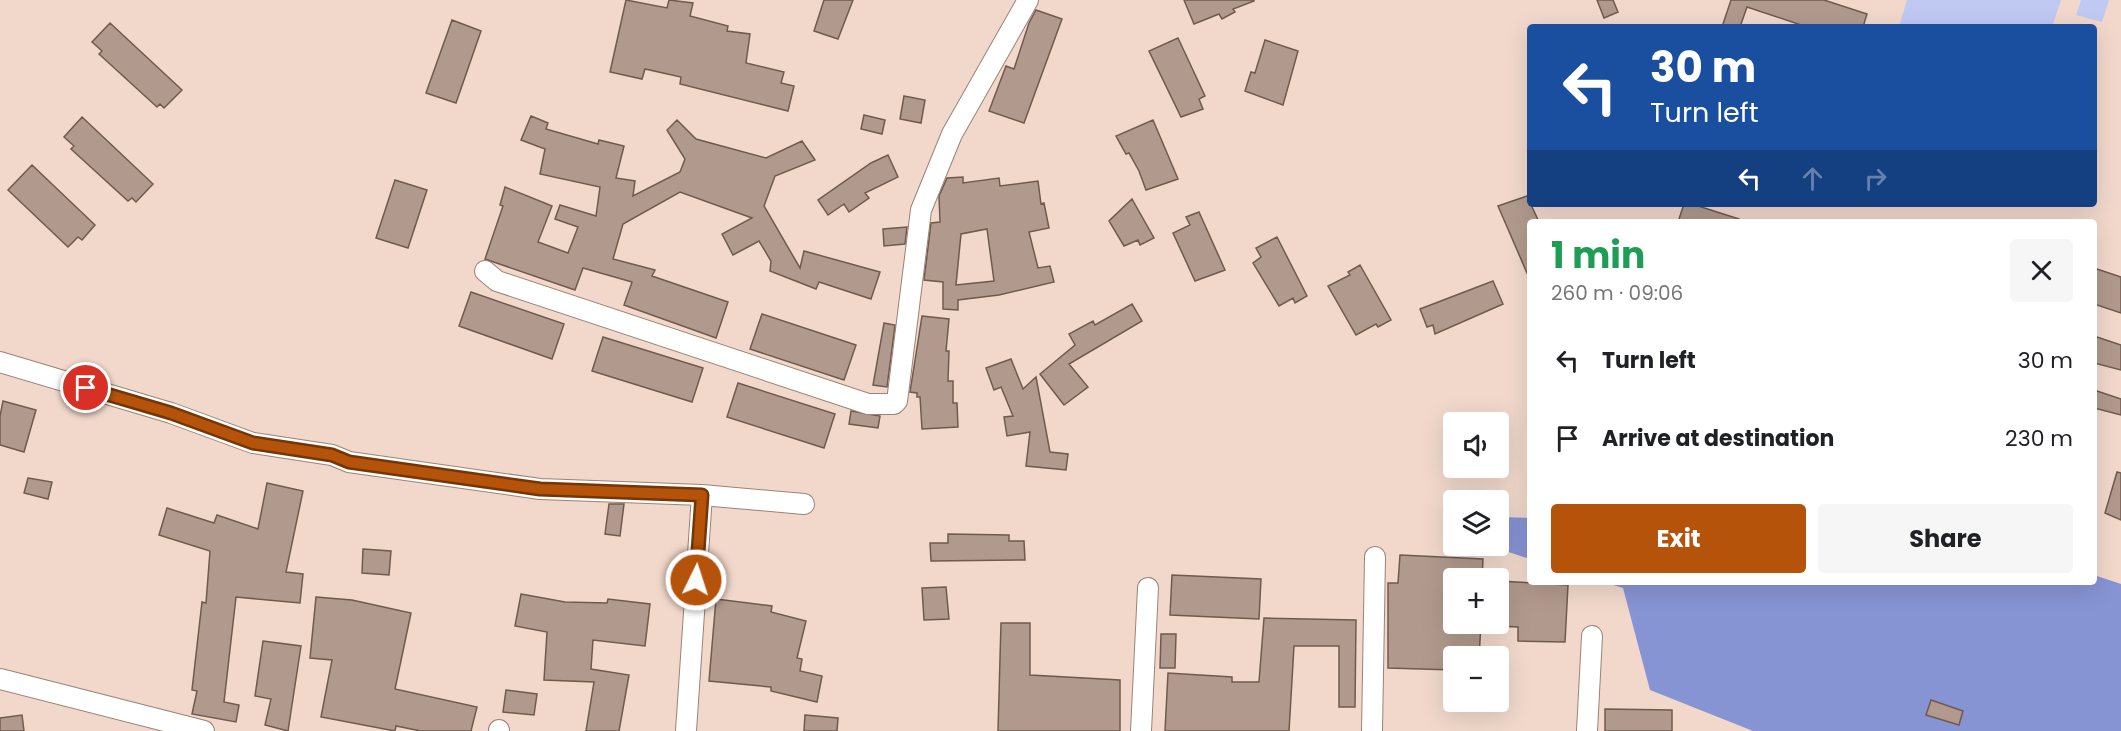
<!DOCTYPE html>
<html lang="en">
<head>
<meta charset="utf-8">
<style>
	:root { --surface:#fff; --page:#f6f6f6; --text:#202124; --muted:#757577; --accent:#b45309 }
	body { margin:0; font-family:Poppins,sans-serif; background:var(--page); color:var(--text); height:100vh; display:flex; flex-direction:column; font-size:22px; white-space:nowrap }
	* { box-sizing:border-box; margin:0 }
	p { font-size:20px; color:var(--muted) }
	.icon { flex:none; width:33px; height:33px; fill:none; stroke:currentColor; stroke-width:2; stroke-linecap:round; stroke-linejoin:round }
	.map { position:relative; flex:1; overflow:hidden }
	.sheet { position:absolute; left:1527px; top:219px; width:570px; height:366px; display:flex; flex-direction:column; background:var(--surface); border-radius:6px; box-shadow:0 6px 24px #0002 }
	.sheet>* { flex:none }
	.guide { position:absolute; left:1527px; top:24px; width:570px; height:183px; border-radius:6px; box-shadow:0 6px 24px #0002; background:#1a4fa0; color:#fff; overflow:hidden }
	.tools { position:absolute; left:1443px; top:412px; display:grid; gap:12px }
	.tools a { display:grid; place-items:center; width:66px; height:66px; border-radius:6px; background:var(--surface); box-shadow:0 6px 24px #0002; font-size:30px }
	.pin { position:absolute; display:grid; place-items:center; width:51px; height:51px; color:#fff; margin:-26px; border:3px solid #fff; border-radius:50%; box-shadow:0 2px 6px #0007 }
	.me { position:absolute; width:66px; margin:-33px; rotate:4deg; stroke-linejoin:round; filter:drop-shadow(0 0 4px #0008) }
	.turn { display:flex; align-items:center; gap:21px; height:126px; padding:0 24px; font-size:27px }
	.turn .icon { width:78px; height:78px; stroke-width:2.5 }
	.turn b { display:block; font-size:42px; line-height:51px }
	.lanes { display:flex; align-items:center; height:57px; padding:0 24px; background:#0003; justify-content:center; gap:30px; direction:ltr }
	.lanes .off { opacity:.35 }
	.round { display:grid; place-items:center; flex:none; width:63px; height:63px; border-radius:6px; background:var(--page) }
	.summary { display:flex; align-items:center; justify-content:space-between; height:102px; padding:0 24px }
	h1 { font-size:36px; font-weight:700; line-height:45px; color:#1e9e55 }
	.action { display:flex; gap:12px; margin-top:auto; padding:12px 24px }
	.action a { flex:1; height:69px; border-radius:6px; background:var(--accent); color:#fff; font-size:24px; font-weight:700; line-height:69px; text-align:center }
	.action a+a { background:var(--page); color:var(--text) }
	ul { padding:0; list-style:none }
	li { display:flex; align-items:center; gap:18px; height:78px; padding:0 24px }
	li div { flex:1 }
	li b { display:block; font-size:22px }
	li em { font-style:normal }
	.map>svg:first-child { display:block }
</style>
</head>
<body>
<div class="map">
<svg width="2121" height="731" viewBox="0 0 2121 731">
	<rect width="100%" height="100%" fill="#f1d8cb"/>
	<path fill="#bfc9f2" d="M1907 0H2061L2052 27H1899Z
		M2081 0H2109L2102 22 2076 15Z"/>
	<path fill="#8794d4" d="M1499 517 1530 518V559L1490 546H1498Z
		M2094 575 2121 584V731H1753L1650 690 1623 588 1604 582H2094Z"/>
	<path fill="#b19a8d" stroke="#705a4e" stroke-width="1.5" fill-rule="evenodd" d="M626 0 667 8 669 0 693 3 690 16 728 26 727 31 750 34 746 63 784 72 781 83 794 86 788 111 680 84 681 77 645 69 642 79 610 72Z
		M824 0H853L838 39 814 31Z
		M1184 0H1254V1L1233 9 1235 12 1222 19 1219 14 1194 24Z
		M1597 0H1613L1618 12 1604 18Z
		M1731 0H1824L1867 14 1863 27H1807L1747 7 1740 27H1722Z
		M1036 10 1062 19 1024 123 989 111 1006 66 1014 69 1029 23Z
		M452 20 481 31 456 103 426 93Z
		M110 23 182 90 164 108 160 104 157 107 99 54 102 51 92 42Z
		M1178 38 1205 96 1199 99 1203 109 1181 117 1149 51Z
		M1265 40 1298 51 1283 105 1245 91 1251 72 1255 73Z
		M904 96 925 100 921 123 900 119Z
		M864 115 885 120 882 134 861 129Z
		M531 116 548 123 546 129 598 144 599 140 624 146 616 178 635 181 633 196 680 172 685 159 667 130 677 120 696 139 766 158 802 141 815 160 775 176 764 206 800 268 804 251 880 272 871 299 819 282 816 289 770 271 771 261 759 241 733 255 722 234 752 218 680 192 623 224 613 259 655 270 652 276 728 302 716 338 624 305 632 282 583 268 575 290 485 259 503 206 500 205 505 187 552 206 538 242 568 253 578 227 555 219 560 205 596 216 600 187 540 174 545 149 521 140Z
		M82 117 153 184 136 202 132 198 128 201 71 149 74 146 64 137Z
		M1153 120 1178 179 1146 190 1139 171 1129 153 1126 154 1116 136Z
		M888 155 898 177 865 193 869 198 849 212 844 204 828 215 818 200 871 163Z
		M32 165 95 225 82 240 78 237 68 247 8 190Z
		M963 177V183L999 178 1000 186 1038 181 1041 204 1044 203 1049 228 1029 232 1038 268 1050 266 1054 282 999 295 958 300V310L943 309V282L924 280 931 223 940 222 939 196 947 178ZM987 229 994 281 956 285 961 234Z
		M395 180 427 190 408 248 376 238Z
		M1527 196 1539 222H1530V280L1498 206Z
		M1132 199 1154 238 1140 245 1138 240 1124 246 1109 221Z
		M1684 204H1692L1739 219 1738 222H1678Z
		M1199 212 1225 270 1195 281 1173 233 1190 225 1186 217Z
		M907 227 905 244 884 246 883 229Z
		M1277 237 1307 296 1295 303 1293 298 1279 306 1253 263 1261 257 1256 248Z
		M1360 265 1391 320 1378 327 1376 324 1356 335 1328 286 1350 275 1348 272Z
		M2094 268 2121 277V313L2094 304Z
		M1493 281 1503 304 1435 334 1433 325 1427 327 1420 309Z
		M471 292 564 324 552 359 459 326Z
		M1132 304 1142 321 1069 364 1088 387 1064 405 1040 374 1075 345 1069 334 1093 321 1095 325Z
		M762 314 856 345 844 380 750 349Z
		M922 316 949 319 946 351H949L948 381H953V403H957L958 427 922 429 920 397H917V393L910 392Z
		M884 323 895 325 887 387 873 385Z
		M2094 336 2121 345V370L2094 363Z
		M603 337 703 368 692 402 592 371Z
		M1011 359 1023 389 1036 377 1050 452 1068 454 1066 470 1026 466 1030 432 1007 436 1004 417 1013 416 1001 387 994 390 986 368Z
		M738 383 835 414 824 448 727 417Z
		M2094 390 2121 399V415L2094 408Z
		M3 401 36 410 24 452 0 445V416Z
		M851 411 880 416 878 428 849 424Z
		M2117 472 2121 473V520L2105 513Z
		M28 478 52 482 48 499 24 493Z
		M267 483 303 491 286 572 303 574 300 603 236 597 224 702 239 705 236 722 192 714 197 691 192 690 202 602 206 603 210 551 159 535 167 508 214 523 217 515 258 529Z
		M609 504H624L620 536 605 534Z
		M948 534 1009 535V541H1024L1025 560 931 561 930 543H948Z
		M363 549 391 551 389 575 362 573Z
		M1400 555 1483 559 1482 579H1454V624H1481L1479 657H1454V670L1388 668V583H1398Z
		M1172 575 1261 579 1259 619 1170 615Z
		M1498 581 1568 585 1565 642 1518 641V627L1498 626Z
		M946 587 949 619 924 620 922 588Z
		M521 594 565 602 607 603 608 599 650 604 645 646 593 640 591 669 629 675 619 731H586L594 682 544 680 547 632 515 626Z
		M316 597 352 600 411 613 395 689 477 707 471 731H421L396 726 395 731 321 717 332 660 310 658Z
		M716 599 772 606 771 612 806 621 797 658 802 659 800 671 822 676 817 702 771 691V687L709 681Z
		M1264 618 1356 620 1355 707H1339V646H1294L1289 731H1165L1168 673 1232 677V682H1259Z
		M1001 623H1030V675L1120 680V731H998Z
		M1161 634H1176L1175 668H1160Z
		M263 641 301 646 288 731 265 725 271 699 255 696Z
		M506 690 537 694 534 715 503 712Z
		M1931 700 1963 711 1959 725 1926 715Z
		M1605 709 1672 710V731H1605Z
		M22 715 24 731H0V718Z
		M805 715 838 718 837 731H804Z"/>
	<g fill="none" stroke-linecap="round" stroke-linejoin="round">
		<g stroke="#9a8376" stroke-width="22">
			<path id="minor" d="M485 271 497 281 868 404H894L897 401 900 378 921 210 952 134 1028 0
				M0 362 171 413 253 443 332 455 349 462 540 489 702 495 804 504
				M0 679 204 731
				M499 731V730
				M686 731 702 495
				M1141 731 1148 588
				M1372 731 1375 557
				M1587 731 1592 636"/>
		</g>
		<use href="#minor" stroke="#fff" stroke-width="20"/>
	</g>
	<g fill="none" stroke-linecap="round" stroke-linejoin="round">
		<g stroke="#753606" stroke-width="15">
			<path id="route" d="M86 388 171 413 253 443 332 455 349 462 540 489 702 495 696 580"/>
		</g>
		<use href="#route" stroke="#b45309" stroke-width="10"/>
	</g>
</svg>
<div class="tools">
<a><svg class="icon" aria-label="sound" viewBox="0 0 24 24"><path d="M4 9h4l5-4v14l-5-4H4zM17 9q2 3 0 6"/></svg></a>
<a><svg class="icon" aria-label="layers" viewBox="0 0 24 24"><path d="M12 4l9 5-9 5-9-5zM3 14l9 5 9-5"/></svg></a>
<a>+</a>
<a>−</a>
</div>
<div class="pin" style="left:86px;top:388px;background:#d93025"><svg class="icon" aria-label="arrive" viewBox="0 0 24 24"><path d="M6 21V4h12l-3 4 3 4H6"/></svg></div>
<svg class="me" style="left:696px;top:580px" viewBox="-20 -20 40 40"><circle r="17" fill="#b45309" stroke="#fff" stroke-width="3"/><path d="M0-11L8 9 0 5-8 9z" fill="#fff"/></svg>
<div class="guide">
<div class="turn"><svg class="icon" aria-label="left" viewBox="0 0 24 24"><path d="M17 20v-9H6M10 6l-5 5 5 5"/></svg><div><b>30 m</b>Turn left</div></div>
<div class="lanes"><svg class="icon" aria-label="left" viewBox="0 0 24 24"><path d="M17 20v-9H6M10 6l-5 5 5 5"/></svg><svg class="icon off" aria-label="ahead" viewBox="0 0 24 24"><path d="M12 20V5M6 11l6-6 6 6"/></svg><svg class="icon off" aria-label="right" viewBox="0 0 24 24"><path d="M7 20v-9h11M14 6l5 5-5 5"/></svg></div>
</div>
<section class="sheet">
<div class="summary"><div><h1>1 min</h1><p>260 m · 09:06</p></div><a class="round"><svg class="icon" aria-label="close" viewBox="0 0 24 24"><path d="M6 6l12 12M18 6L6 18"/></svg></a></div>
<ul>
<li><svg class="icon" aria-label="left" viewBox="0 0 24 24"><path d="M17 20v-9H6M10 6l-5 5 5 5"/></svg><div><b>Turn left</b></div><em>30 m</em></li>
<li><svg class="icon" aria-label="arrive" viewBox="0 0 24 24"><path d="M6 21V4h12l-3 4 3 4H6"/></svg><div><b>Arrive at destination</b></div><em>230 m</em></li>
</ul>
<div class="action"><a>Exit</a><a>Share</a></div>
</section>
</div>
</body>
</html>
